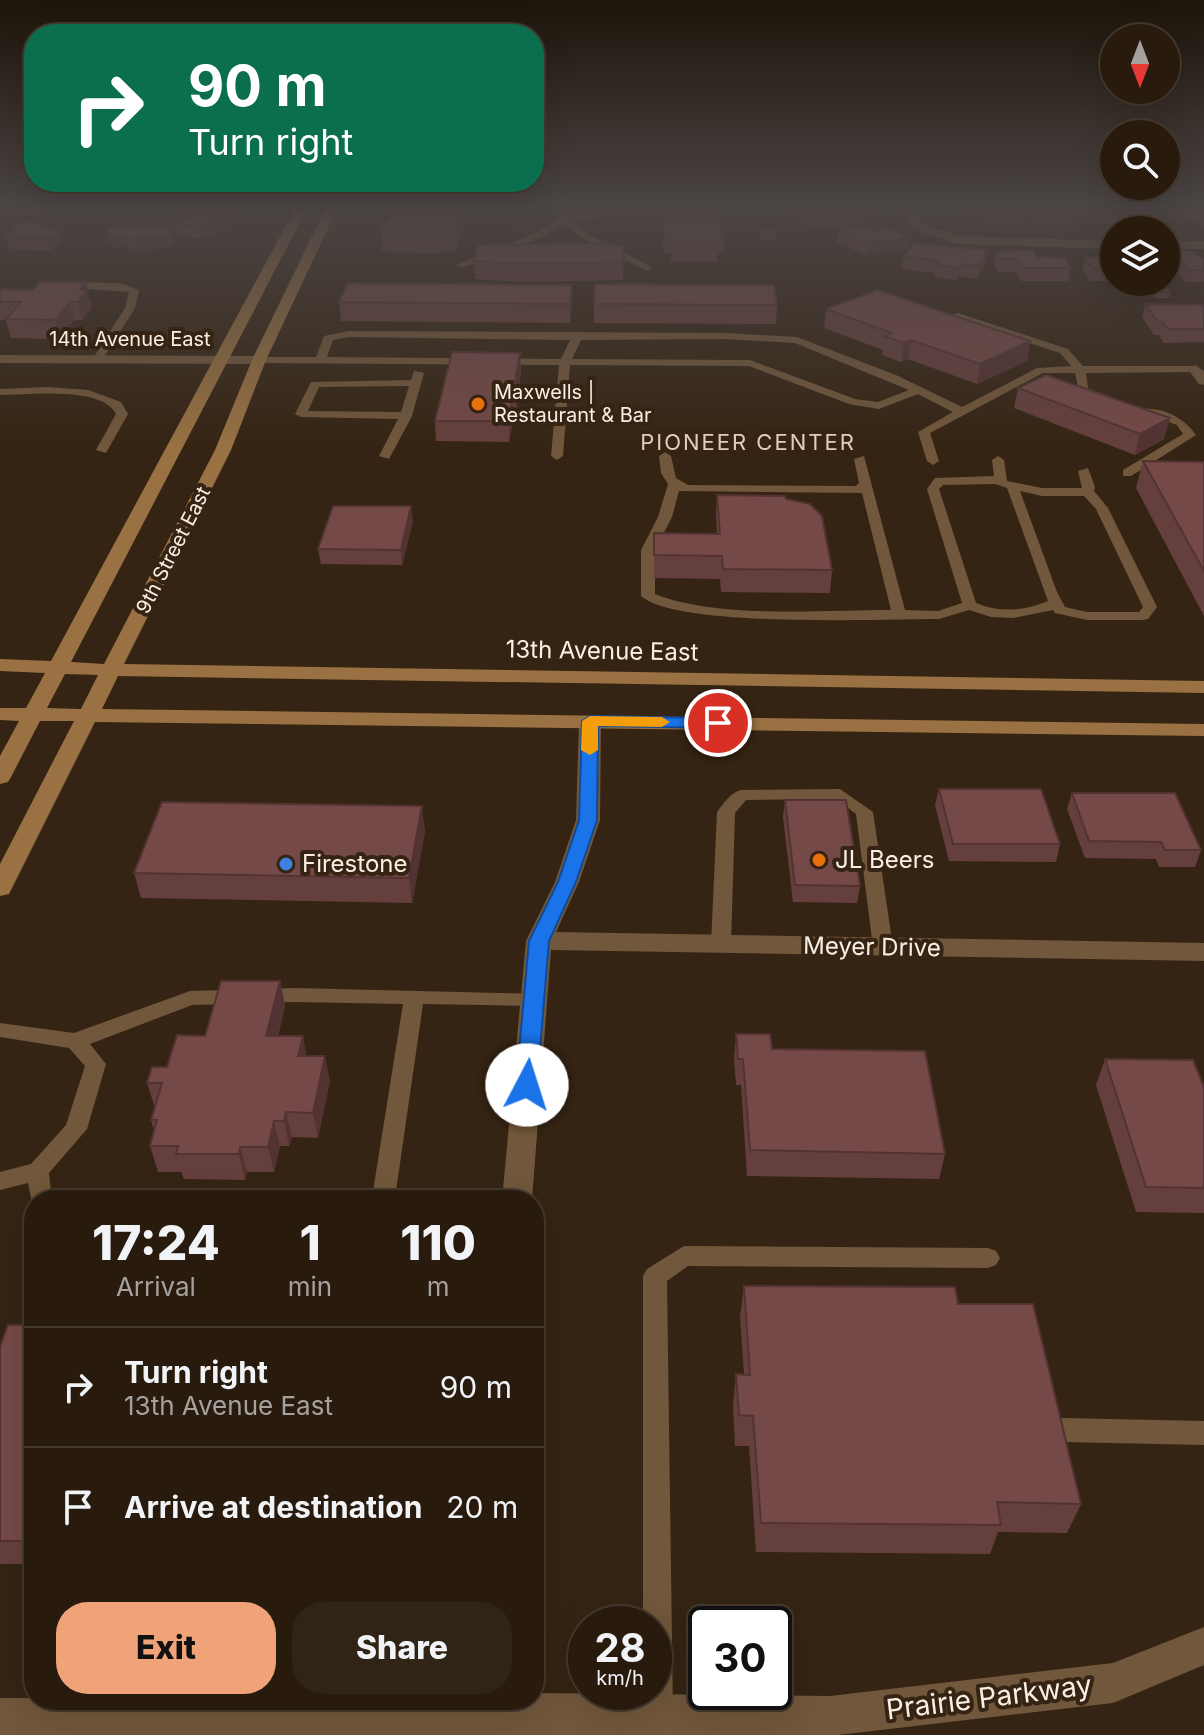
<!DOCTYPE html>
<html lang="en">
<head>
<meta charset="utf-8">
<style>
	:root { --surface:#281b0e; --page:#302417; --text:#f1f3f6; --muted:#a5a19e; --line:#44392e; --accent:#f0a279 }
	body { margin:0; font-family:Inter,sans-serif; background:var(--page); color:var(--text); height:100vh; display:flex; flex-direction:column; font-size:30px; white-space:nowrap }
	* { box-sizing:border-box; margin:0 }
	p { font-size:26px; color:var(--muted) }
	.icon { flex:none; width:44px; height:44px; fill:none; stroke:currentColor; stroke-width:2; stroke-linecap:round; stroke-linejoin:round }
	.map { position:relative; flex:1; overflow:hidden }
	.sheet { position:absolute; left:24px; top:1190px; width:520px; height:520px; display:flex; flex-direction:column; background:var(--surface); border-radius:32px; box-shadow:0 8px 32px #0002,0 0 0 2px var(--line) }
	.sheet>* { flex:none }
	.hud { position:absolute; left:24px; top:24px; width:520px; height:168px; border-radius:32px; box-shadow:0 8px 32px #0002,0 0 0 2px var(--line); background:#0b6e4f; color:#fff; overflow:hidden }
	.needle { width:52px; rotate:180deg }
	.tools { position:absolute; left:1100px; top:24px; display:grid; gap:16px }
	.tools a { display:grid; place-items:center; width:80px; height:80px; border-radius:50%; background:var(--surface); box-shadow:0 8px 32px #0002,0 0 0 2px var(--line); font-size:40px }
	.speed { position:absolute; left:568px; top:1606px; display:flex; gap:16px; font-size:40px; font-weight:700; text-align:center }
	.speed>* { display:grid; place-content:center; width:104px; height:104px; border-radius:50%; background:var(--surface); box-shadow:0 8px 32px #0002,0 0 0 2px var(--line); line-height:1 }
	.speed small { font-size:20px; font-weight:400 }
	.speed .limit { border:4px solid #111; border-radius:12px; background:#fff; color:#111 }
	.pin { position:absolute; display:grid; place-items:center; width:68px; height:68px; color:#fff; margin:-34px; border:4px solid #fff; border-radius:50%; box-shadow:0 2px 8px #0007 }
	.me { position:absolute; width:88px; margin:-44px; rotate:5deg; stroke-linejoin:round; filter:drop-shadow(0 0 6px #0008) }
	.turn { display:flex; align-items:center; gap:28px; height:168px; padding:0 32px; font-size:36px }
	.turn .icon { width:104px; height:104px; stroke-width:2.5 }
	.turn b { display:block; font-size:56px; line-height:68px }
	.eta { display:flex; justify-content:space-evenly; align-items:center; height:136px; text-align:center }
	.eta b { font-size:48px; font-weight:800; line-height:56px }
	.primary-button { display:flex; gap:16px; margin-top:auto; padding:16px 32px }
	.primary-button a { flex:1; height:92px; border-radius:32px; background:var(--accent); color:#111; font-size:32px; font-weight:800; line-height:92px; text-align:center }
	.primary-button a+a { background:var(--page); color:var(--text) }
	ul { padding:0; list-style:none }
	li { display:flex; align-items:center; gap:24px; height:120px; padding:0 32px; border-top:2px solid var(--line) }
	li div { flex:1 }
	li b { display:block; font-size:30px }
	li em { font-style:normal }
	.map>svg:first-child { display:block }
</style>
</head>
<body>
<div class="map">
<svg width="1204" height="1735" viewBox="0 0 1204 1735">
	<rect width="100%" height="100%" fill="#352413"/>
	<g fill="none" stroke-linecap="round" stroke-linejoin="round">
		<path fill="#71573b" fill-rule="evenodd" d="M613 209H686L690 212 686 215H613L572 221 586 233 650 266 652 268 647 271 580 237 564 224 539 238 464 267 456 265 533 234 562 218Z
			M65 282 120 283 139 290 135 308 101 362 92 360 125 308 129 292 62 287V283Z
			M958 313 1068 349 1083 366H1195L1201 369 1195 372 1086 373 1088 388 1110 397 1104 400 1079 392 1075 373H1043L930 433 939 461 933 465 927 461 918 432 953 412 918 394 879 409 849 404 749 366 570 365 563 456 557 460 551 456 559 365 259 363 254 360 259 357H316L324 336 349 331 725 333 797 337 896 375 962 407 1037 368 1071 366 1060 353 954 318V314ZM349 337 570 340 561 359 327 357 333 340ZM725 339 795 343 909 390 878 402 855 399 750 360 572 359 581 340Z
			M414 371 424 373 412 416 389 459 379 456 398 419 301 417 295 414 311 382 411 380ZM409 386 401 412 308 411 319 387Z
			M48 387 88 390 121 402 128 414 106 453 96 450 116 414C102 386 28 395 0 395V389Z
			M1144 409C1164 407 1185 419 1196 435L1131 476H1123V470L1183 434 1177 425 1144 413Z
			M665 452 671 456 676 478 688 485 856 486 859 483 854 459 864 456 905 610 938 611 962 603 927 489 935 478 994 476 992 460 998 456 1004 460 1007 481 1042 488H1082L1078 471 1088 468 1095 487 1094 491 1108 508 1157 607 1148 619 1143 620H1087L1055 613 1053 610 1013 618 991 617 969 610 939 619C883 619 676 628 641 596V550L658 517 668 484 661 473 659 456ZM995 484 1007 488 1048 601C1024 611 1000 613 976 603L939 489 943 485ZM679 491 862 493 891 610C822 610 717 619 655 594V550L672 517ZM1020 491 1042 496H1084L1096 509 1143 607 1139 612H1087L1065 607 1057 592Z
			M840 789 873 812 893 947 890 952H876L873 947 856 814 836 799 746 800 735 813 731 944 728 949H714L711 944 717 812C723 804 731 792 741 790Z
			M295 988 541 994 544 999 541 1004 534 1006 423 1004 396 1191H517L525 1193 528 1200H265L268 1193 276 1191H373L403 1004 295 1002 192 1005 90 1044 106 1064 87 1129 49 1173 52 1200H34L33 1207 28 1183 0 1190V1172L31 1164 66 1125 85 1066 69 1048 0 1037V1023L74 1033 190 991Z
			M684 1246 988 1248 996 1251 1000 1258 996 1265 988 1268 688 1266 667 1281 673 1713 669 1724 658 1728 647 1724 643 1713V1692H654V1624H643V1276L647 1269Z
			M1063 1418 1204 1421V1445L1063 1442 1054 1439 1050 1430 1054 1421Z"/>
		<path fill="#71573b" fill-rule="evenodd" d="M111 205 64 214H0V206Z
			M561 205H573L569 223 559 220Z
			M902 205H914L922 224 959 236 1114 241V249L958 244 913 229Z
			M1166 241H1204V249H1166Z
			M0 355 259 356 266 360 259 364 0 363Z
			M1195 365 1204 371V385L1199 384 1188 369Z
			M590 715 601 721 600 820 579 882 556 932 1204 943V961L551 950 532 1200H502L526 941 555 882 576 820 579 721Z
			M1204 1627V1665L1113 1703 838 1735H0V1698L534 1700V1693L830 1696 1113 1663Z"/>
		<path fill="#997142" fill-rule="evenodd" d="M297 205H309L71 662 104 664 215 450 252 360 327 205H339L266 360 231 450 124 664 1204 681V693L118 676 102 709 1204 724V736L95 722 9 894 0 896V864L74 721H40L11 777 8 782 0 784V756L19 721 0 720V708H26L45 673 0 671V659L51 661ZM65 674 98 675 81 709 47 708Z"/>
	</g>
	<path fill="#653f3d" d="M464 205 465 220 456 251H441L440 254 382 251 381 233Z
		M643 205H714V210L724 236V254H717V262L671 261V253H663V210H670V205Z
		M796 205 867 215 865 226 875 231 866 255 836 242 838 230 850 227H812L806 221H800L795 216Z
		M960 205H1018L1022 212 1020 223 988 224 986 218H964L960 208Z
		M1030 205 1086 207 1084 218 1067 220 1066 224H1033L1028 216Z
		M1101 205 1158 208 1155 220H1139L1138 225 1104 224 1099 216Z
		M1162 205H1204V226H1202L1198 221H1170L1160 209Z
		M216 213 229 215 231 227 202 239 177 235 174 214Z
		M46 223 49 229 62 242 50 251 9 249 6 237Z
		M107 228H150L173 234 175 246 132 252 127 246 115 248 109 240Z
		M759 231 776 240 764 241 759 237Z
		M624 246 623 280 524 282 475 279 474 261Z
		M988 250 986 263 977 279 959 276 957 280 935 277V273L902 269 904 256Z
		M1105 250H1114V281H1090L1083 270 1085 257H1099V255H1104Z
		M996 251 1037 257 1071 268 1068 281H1021L1016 272H998L994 263Z
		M1167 251 1204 258V282H1185L1178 273H1172L1166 266Z
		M572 285V303L570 323 341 321 339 302Z
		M1152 287 1170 292 1169 298H1155L1151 293Z
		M0 289 91 300 92 308 82 320H74L59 339 11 338 6 320H0Z
		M594 304 777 305 776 324 594 323Z
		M1145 304 1204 305V342L1164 343 1159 335H1154L1142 317Z
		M826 309 1030 341 1027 361 977 384 908 359 901 362 882 355 883 350 824 328Z
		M520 353 521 372 517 399V407L516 413H513V420L509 442 436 441 435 421Z
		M1018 388 1164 439 1135 455 1014 408Z
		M1143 461 1204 462V616L1136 488Z
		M717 495 786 499 832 570 830 593 721 592 720 579 654 578V533L717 534 716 516Z
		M413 521 402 565 321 564 318 549Z
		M939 789 1060 844 1056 862 949 861 935 805Z
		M1072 793 1201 850 1195 867H1159L1156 859 1085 858 1067 809Z
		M785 800 860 886 857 903 793 902 783 817Z
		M425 831 412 903 141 898 134 873Z
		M280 981 285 1006 278 1036 307 1056 330 1081 318 1138 292 1137 289 1146H280L274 1172H247L245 1180 184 1179 181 1172H158L150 1146 154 1131 151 1120 155 1108 147 1083 205 1036Z
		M736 1034 772 1049 945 1154 939 1179 747 1176 741 1085H736L734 1059Z
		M1105 1059 1204 1087V1213L1136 1212 1096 1085Z
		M744 1286 958 1304 1081 1504 1067 1533 998 1532 990 1554 756 1552 749 1446H735L733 1405 736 1374H744L740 1317Z
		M34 1325V1564H0V1347Z"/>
	<path fill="#523332" d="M464 205 465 220 456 251 455 234Z
		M1086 207 1084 218 1067 220 1069 213 1066 208Z
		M801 209H807L806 221H800Z
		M229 215 231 227 202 239 200 227Z
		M46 223 50 236 59 230 62 242 50 251 42 226Z
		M777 233 776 240 764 241V235Z
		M125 234 127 246 115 248 112 236Z
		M173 234 175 246 132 252 129 240Z
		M909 238 908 250 866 255 868 243Z
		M988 250 986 263 977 279 979 266Z
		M961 264 959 276 957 280 959 268Z
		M86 282 92 308 82 320 78 302 80 290Z
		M572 285V303L570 323V304Z
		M70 302 74 320 59 339 55 320Z
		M911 340 908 359 901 362 904 343Z
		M1030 341 1027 361 977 384 980 364Z
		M520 353 521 372 517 399 516 413 515 381Z
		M512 400 513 420 509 442V421Z
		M1170 418 1164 439 1135 455 1140 434Z
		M411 506 413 521 402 565 401 550Z
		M422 806 425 831 412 903 409 878Z
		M280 981 285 1006 272 1062 266 1036Z
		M303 1036 308 1062 298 1056Z
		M325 1056 330 1081 318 1138 313 1113Z
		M286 1112 292 1137 289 1146 284 1121Z
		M274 1121 280 1146 274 1172 268 1147Z
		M240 1147 247 1172 245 1180 239 1154Z"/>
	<path fill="#754947" stroke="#523332" stroke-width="2" d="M196 205 215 208 207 211 229 215 200 227 174 223 187 216 174 214Z
		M392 205H463L455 234H440L439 237 381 233Z
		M670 205H714V210H721V229L724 236H717L718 244H671V236H664L663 210H670Z
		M796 205H858L867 215 813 216 807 209H801Z
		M965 205H1018L1022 212H990L987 207H966Z
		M1030 205H1085L1086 207 1066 208 1069 213H1048L1035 212Z
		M1101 205H1155L1158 208H1136L1141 213 1107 212Z
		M1169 205H1204V213L1201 209H1173Z
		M22 221 46 223 42 226H48L44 229 59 230 47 239 6 237Z
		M139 223 150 228 166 226 173 234 129 240 125 234 112 236 107 228Z
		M861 225 875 231 888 228 909 238 868 243 838 230Z
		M772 229 777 233 764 235 759 231Z
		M603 243 624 246V262L523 264 474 261 478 245Z
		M914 243 988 250 979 266 961 264 959 268 937 265 939 261 904 256Z
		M1033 250 1037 257 1064 258 1071 268H1023L1018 259H1000L996 251Z
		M1105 250H1114V268H1092L1085 257H1101L1099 255H1109Z
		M1167 251H1194L1199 257 1204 258V270H1188L1181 261H1175Z
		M40 282H86L80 290H88L78 302H70L55 320 6 319 21 302H0V289L33 290Z
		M348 283 572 285 570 304 339 302Z
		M595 284 774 285 777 305 594 304Z
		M1152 287H1166L1170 292H1156Z
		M877 290 1030 341 980 364 911 340 904 343 884 336 892 333 826 309Z
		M1145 304 1204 305V329H1168L1162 322H1158Z
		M452 352 520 353 515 381H510L508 387H516L515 393H507L506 400H512L509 421H435Z
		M1046 375 1170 418 1140 434 1018 388Z
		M1143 461 1204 462V571Z
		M717 495 785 496 786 499 810 504 822 516 832 570 723 569 722 556 654 555V533L720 534Z
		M333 506H411L401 550 318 549Z
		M939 789H1041L1060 844H953Z
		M1072 793H1175L1201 850H1165L1161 842 1089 841Z
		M785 800H846L860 886 795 885Z
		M162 802 422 806 409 878 134 873Z
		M221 981H280L266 1036H303L298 1056H325L313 1113 286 1112 284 1121H274L268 1147H240L239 1154H176L178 1146H150L157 1120H151L162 1083H147L152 1067H167L177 1035 205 1036Z
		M736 1034H770L772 1049 925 1051 945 1154 750 1150 743 1059H738Z
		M1105 1059 1193 1060 1204 1087V1188L1146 1187Z
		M744 1286 955 1287 958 1304H1033L1081 1504 997 1502 1001 1525 761 1523 753 1416 739 1415 736 1374 750 1375Z
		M8 1325H34V1541H0V1347Z"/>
	<linearGradient id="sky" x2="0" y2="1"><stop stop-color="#1d140a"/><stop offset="0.46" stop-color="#4b4544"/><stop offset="1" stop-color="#4b4544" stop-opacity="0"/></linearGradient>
	<rect width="1204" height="448" fill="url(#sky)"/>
	<path fill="#1a73e8" stroke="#114b97" stroke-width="2" d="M590 716 718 718 726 723 718 728 598 726 597 820 576 882 549 941 537 1085 534 1091H519L516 1085 529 941 558 882 579 820 582 721Z"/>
	<path fill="#f59e0b" d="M590 716 662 717 670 722 662 727 598 726V750L590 755 581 750 582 721Z"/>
	<g fill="#e8710a" stroke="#352413" stroke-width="3">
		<circle cx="478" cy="404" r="8"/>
		<circle cx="819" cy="860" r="8"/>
	</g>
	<circle fill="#3f7fe0" stroke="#352413" stroke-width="3" cx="286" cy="864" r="8"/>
	<g text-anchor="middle" stroke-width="8" stroke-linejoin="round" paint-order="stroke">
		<g font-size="20" fill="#faeee3" stroke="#352413">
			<text x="130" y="346">14th Avenue East</text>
			<text transform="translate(173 550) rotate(-63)" y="7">9th Street East</text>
		</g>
		<g font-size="20" fill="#faeee3" stroke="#352413" text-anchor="start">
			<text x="494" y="399">Maxwells |<tspan x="494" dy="23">Restaurant &amp; Bar</tspan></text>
		</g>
		<g font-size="22" letter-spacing="2" fill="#e3cdb7" stroke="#352413">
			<text x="748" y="450">PIONEER CENTER</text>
		</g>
		<g font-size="24" fill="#faeee3" stroke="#352413">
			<text transform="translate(602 651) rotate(1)" y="8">13th Avenue East</text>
			<text transform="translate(872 947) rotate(1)" y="8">Meyer Drive</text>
		</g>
		<g font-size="24" fill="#faeee3" stroke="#352413" text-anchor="start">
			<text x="835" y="868">JL Beers</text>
			<text x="302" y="872">Firestone</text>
		</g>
		<g font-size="28" fill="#faeee3" stroke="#352413">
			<text transform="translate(989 1697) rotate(-7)" y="10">Prairie Parkway</text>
		</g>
	</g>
</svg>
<div class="tools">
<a><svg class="needle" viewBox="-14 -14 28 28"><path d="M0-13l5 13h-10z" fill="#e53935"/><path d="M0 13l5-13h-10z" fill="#a5a19e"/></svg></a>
<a><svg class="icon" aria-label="search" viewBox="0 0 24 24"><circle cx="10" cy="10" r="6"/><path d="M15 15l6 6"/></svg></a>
<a><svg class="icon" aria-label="layers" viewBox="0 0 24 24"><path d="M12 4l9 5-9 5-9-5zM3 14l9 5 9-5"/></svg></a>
</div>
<div class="speed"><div>28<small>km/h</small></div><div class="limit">30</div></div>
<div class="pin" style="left:718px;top:723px;background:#d93025"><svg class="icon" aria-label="arrive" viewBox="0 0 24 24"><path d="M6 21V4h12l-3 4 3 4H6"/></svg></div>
<svg class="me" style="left:527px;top:1085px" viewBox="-20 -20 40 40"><circle r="19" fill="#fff"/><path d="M0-13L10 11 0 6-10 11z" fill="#1a73e8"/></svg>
<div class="hud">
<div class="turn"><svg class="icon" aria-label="right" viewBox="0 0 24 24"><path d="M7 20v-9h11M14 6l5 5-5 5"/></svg><div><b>90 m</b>Turn right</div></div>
</div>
<section class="sheet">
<div class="eta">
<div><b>17:24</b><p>Arrival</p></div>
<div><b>1</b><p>min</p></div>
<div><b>110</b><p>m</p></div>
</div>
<ul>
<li><svg class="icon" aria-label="right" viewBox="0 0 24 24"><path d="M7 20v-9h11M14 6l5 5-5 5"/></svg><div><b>Turn right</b><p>13th Avenue East</p></div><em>90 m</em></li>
<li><svg class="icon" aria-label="arrive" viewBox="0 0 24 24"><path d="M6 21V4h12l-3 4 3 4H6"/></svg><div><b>Arrive at destination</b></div><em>20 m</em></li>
</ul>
<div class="primary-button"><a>Exit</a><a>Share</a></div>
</section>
</div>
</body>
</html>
